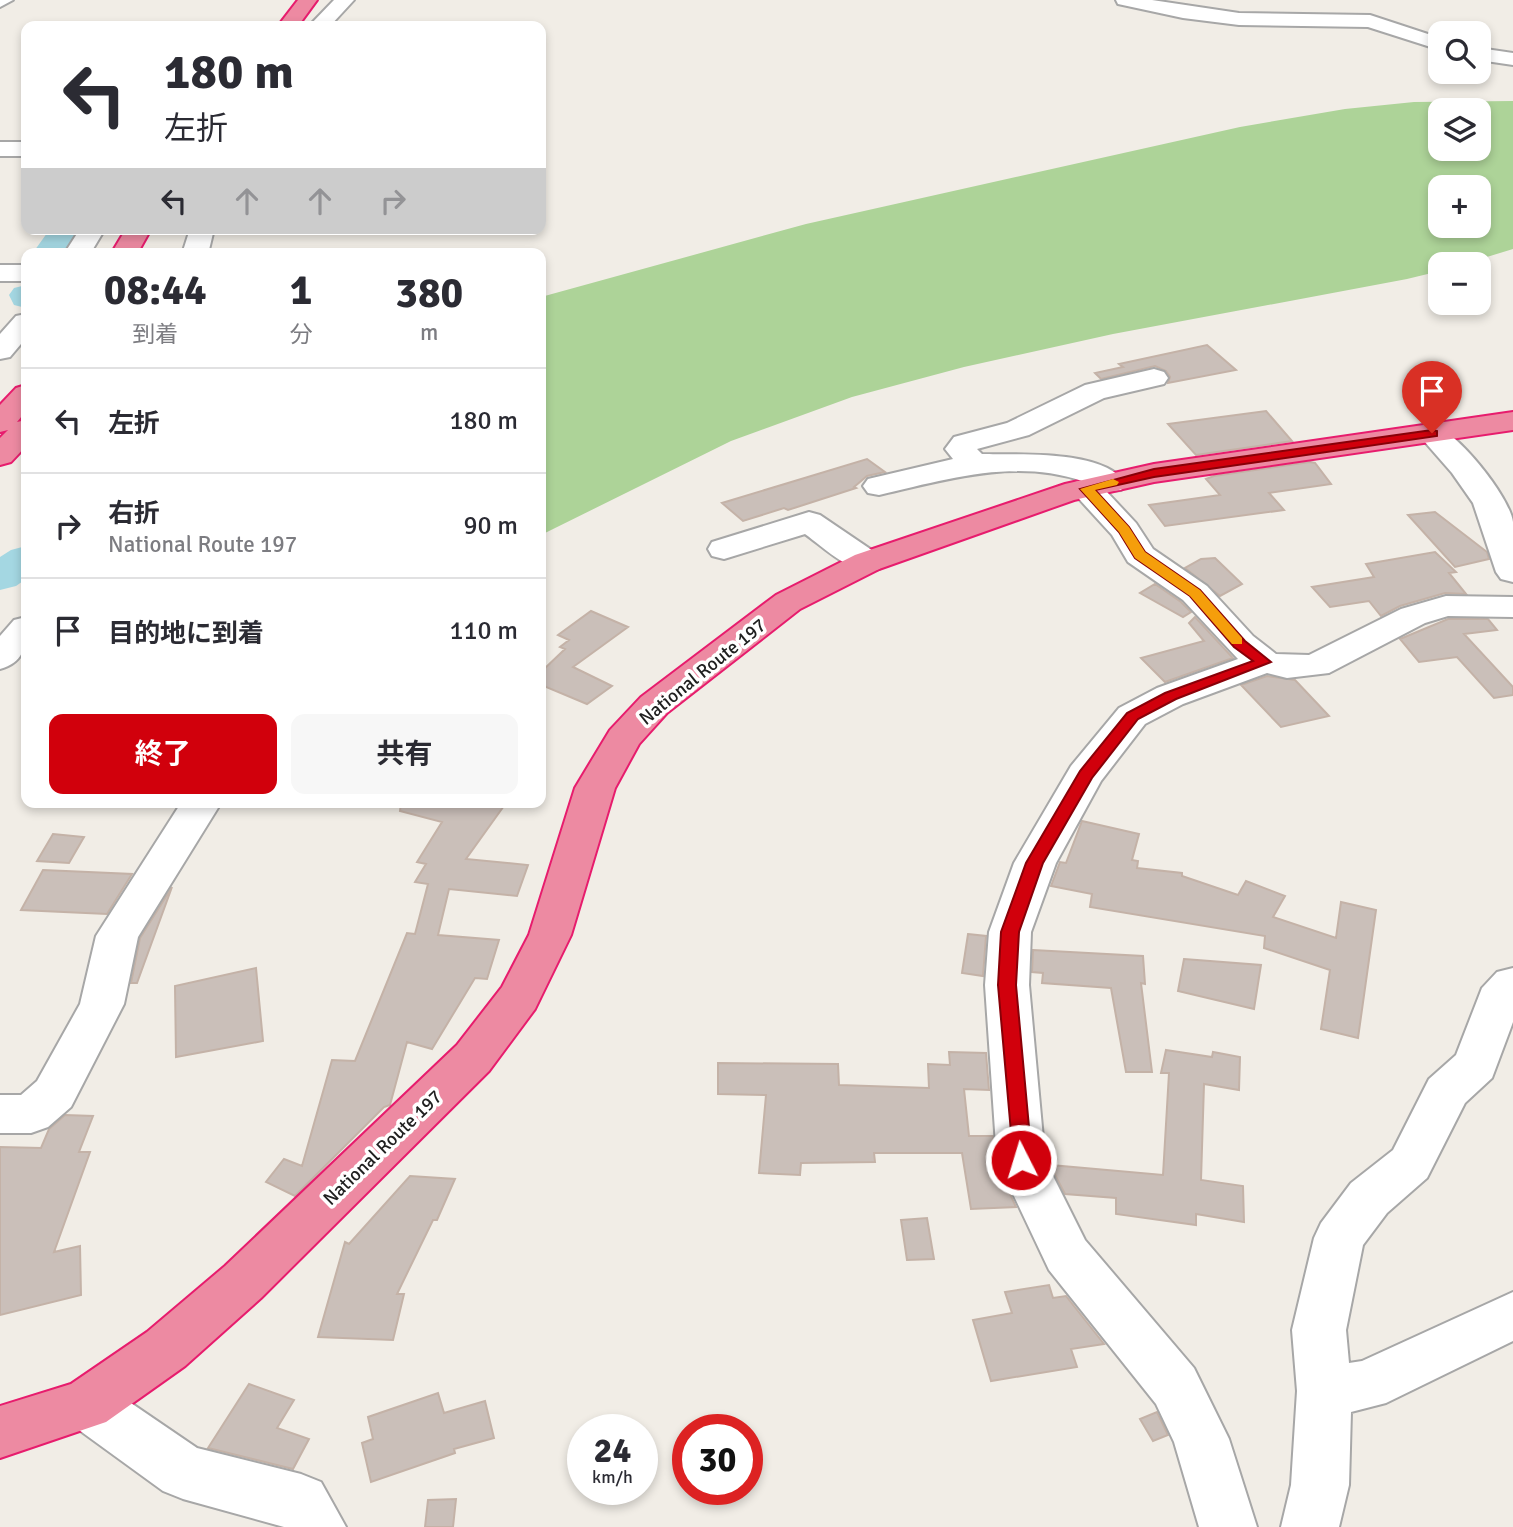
<!DOCTYPE html>
<html lang="ja">
<head>
<meta charset="utf-8">
<style>
	:root { --surface:#fff; --page:#f7f7f7; --text:#2b2b33; --muted:#7c7c81; --line:#e1e1e2; --accent:#d1000c }
	body { margin:0; font-family:Signika,"Noto Sans JP",sans-serif; background:var(--page); color:var(--text); height:100vh; display:flex; flex-direction:column; font-size:26px; white-space:nowrap }
	* { box-sizing:border-box; margin:0 }
	p { font-size:23px; color:var(--muted) }
	.icon { flex:none; width:38px; height:38px; fill:none; stroke:currentColor; stroke-width:2; stroke-linecap:round; stroke-linejoin:round }
	.map { position:relative; flex:1; overflow:hidden }
	.drawer { position:absolute; left:21px; top:248px; width:525px; height:560px; display:flex; flex-direction:column; background:var(--surface); border-radius:14px; box-shadow:0 4px 10px #0003 }
	.drawer>* { flex:none }
	.top-card { position:absolute; left:21px; top:21px; width:525px; height:214px; border-radius:14px; box-shadow:0 4px 10px #0003; background:#fff; color:var(--text); overflow:hidden }
	.tools { position:absolute; left:1428px; top:21px; display:grid; gap:14px }
	.tools a { display:grid; place-items:center; width:63px; height:63px; border-radius:14px; background:var(--surface); box-shadow:0 4px 10px #0003; font-size:35px }
	.speed { position:absolute; left:567px; top:1414px; display:flex; gap:14px; font-size:35px; font-weight:700; text-align:center }
	.speed>* { display:grid; place-content:center; width:91px; height:91px; border-radius:50%; background:var(--surface); box-shadow:0 4px 10px #0003; line-height:1 }
	.speed small { font-size:18px; font-weight:400 }
	.speed .limit { border:10px solid #d22; background:#fff; color:#111 }
	.pin { position:absolute; display:grid; place-items:center; width:60px; height:60px; color:#fff; margin:-72px -30px; border-radius:50% 50% 50% 0; rotate:-45deg; box-shadow:0 0 7px #0007 }
	.pin .icon { rotate:45deg }
	.me { position:absolute; width:77px; margin:-38px; rotate:355deg; stroke-linejoin:round; filter:drop-shadow(0 0 5px #0008) }
	.turn { display:flex; align-items:center; gap:24px; height:147px; padding:0 28px; font-size:32px }
	.turn .icon { width:91px; height:91px; stroke-width:2.5 }
	.turn b { display:block; font-size:49px; line-height:60px }
	.lanes { display:flex; align-items:center; height:66px; padding:0 28px; background:#0003; justify-content:center; gap:35px; direction:ltr }
	.lanes .off { opacity:.35 }
	.eta { display:flex; justify-content:space-evenly; align-items:center; height:119px; text-align:center }
	.eta b { font-size:42px; font-weight:700; line-height:49px }
	.primary-button { display:flex; gap:14px; margin-top:auto; padding:14px 28px }
	.primary-button a { flex:1; height:80px; border-radius:14px; background:var(--accent); color:#fff; font-size:28px; font-weight:700; line-height:80px; text-align:center }
	.primary-button a+a { background:var(--page); color:var(--text) }
	ul { padding:0; list-style:none }
	li { display:flex; align-items:center; gap:21px; height:105px; padding:0 28px; border-top:2px solid var(--line) }
	li div { flex:1 }
	li b { display:block; font-size:26px }
	li em { font-style:normal }
	.map>svg:first-child { display:block }
</style>
</head>
<body>
<div class="map">
<svg width="1513" height="1527" viewBox="0 0 1513 1527">
	<rect width="100%" height="100%" fill="#f1ede6"/>
	<path fill="#add398" fill-rule="evenodd" d="M1513 101V249L1464 264H1440V271L1407 279 1113 334 964 367 852 397 731 441 541 535V297L806 224 1240 127 1345 109 1414 102ZM1440 110H1479V149H1440ZM1440 187H1479V226H1440Z"/>
	<g fill="none" stroke-linecap="round" stroke-linejoin="round">
		<path fill="#a4d7e2" fill-rule="evenodd" d="M50 229H83L66 254H32Z
			M26 285V308L14 305 9 295 14 288Z
			M26 546V579L16 586 0 590V557L11 550Z"/>
	</g>
	<path fill="#cabfb9" stroke="#c4b2a7" stroke-width="2" d="M1207 345 1236 370 1168 383 1170 377 1166 371 1155 366 1101 379 1095 373 1123 367 1119 364Z
		M1266 411 1292 441 1196 455 1168 424Z
		M867 459 885 472 867 476 854 487 856 488 788 510 784 508 743 521 722 503Z
		M1310 462 1315 463 1331 484 1269 493 1284 510 1165 526 1149 505 1220 495 1206 479 1214 476Z
		M1435 512 1487 552 1489 559 1455 567 1408 515Z
		M1435 552 1456 572 1449 573 1466 594 1445 593 1400 606 1381 616 1369 601 1330 607 1312 587 1374 577 1366 564Z
		M1215 558 1242 584 1220 596 1185 568 1201 559Z
		M1155 584 1181 602 1191 612 1183 617 1140 593Z
		M591 611 628 627 573 667 612 686 587 704 546 687 541 682V672L565 649 560 647 569 640 558 635Z
		M1195 617 1233 658 1165 682 1141 658 1204 641 1189 623Z
		M1448 619H1488L1497 630 1464 634 1513 687V695L1494 698 1457 657 1419 662 1400 639Z
		M1267 676 1295 680 1329 716 1281 727 1241 685Z
		M401 803H506L466 859 528 865 517 896 449 889 438 935 499 940 487 979 475 978 432 1049 407 1042 390 1105 384 1107 295 1196 266 1182 284 1159 302 1166 332 1060 355 1061 407 933 415 934 428 884 415 882 426 864 417 862 442 822 400 811Z
		M1082 821 1139 834 1132 860 1138 861 1137 868 1182 873V876L1238 895 1246 881 1285 896 1273 917 1336 938 1341 902 1376 910 1358 1038 1321 1029 1330 970 1264 948 1265 936 1090 907 1092 894 1051 886 1060 862 1066 863Z
		M53 834 84 837 69 863 37 861Z
		M43 870 132 874 107 914 21 910Z
		M172 887 137 983H131L140 938Z
		M968 934 986 936 983 976 962 973Z
		M1033 950 1143 956 1145 984 1141 983 1152 1072H1126L1111 988 1042 983 1043 973 1032 972Z
		M1184 959 1261 965 1254 1009 1178 991Z
		M256 968 263 1041 176 1057 175 986Z
		M1166 1050 1212 1057 1213 1052 1240 1057 1239 1090 1204 1084 1201 1180 1243 1186 1244 1222 1196 1214V1225L1116 1214V1198L1065 1194 1050 1165 1163 1175 1169 1073H1161Z
		M949 1052 986 1053 989 1090 964 1089 969 1136H993L995 1161 1016 1207 971 1209 962 1153H874L875 1162 801 1163 800 1175 759 1173 766 1095 718 1094V1063L838 1064 839 1085 929 1088 928 1064 950 1065Z
		M65 1115 93 1116 79 1152H90L54 1252 80 1246 81 1295 0 1315V1147L41 1148 49 1129Z
		M410 1176 455 1179 437 1220H433L397 1294H404L393 1340 318 1337 345 1242 349 1244Z
		M901 1220 927 1218 934 1259 907 1260Z
		M1049 1285 1053 1298 1066 1296 1104 1344 1071 1349 1077 1367 991 1381 973 1320 1012 1313 1005 1292Z
		M249 1384 294 1400 277 1428 309 1439 293 1469 208 1448Z
		M438 1393 444 1413 485 1401 494 1438 454 1449 455 1453 371 1482 362 1443 373 1439 368 1417Z
		M1157 1412 1168 1435 1153 1441 1140 1419Z
		M456 1499 453 1527H425L428 1500Z"/>
	<g fill="none" stroke-linecap="round" stroke-linejoin="round">
		<g stroke="#a7a7a7" stroke-width="4">
			<path id="minor" d="M0 0H13L0 7Z
				M334 0H354L330 26H309Z
				M1116 0H1152L1239 13 1370 15 1440 38V50L1368 27 1239 25 1183 18 1118 4Z
				M1479 48 1513 53V65L1479 60Z
				M0 142H26V156H0Z
				M80 229H105L90 254H64Z
				M190 229H214L208 254H182Z
				M0 265H26V281H0Z
				M26 314V338L10 357 0 359V334L16 316Z
				M1154 369 1164 372 1168 378 1164 384 1104 398 1029 435 977 449 982 454C1019 455 1102 449 1126 483L1121 490 1106 491 1136 523 1153 549 1207 586 1253 636 1276 654 1309 655 1401 609 1446 596 1513 597V617L1448 616 1425 623 1329 673 1287 678 1267 673 1183 704 1145 724 1101 781 1056 863 1031 932 1029 985 1045 1160 1085 1240 1194 1368 1229 1439 1257 1527H1199L1174 1442 1156 1404 1049 1270 997 1160 985 985 989 932 1014 863 1071 766 1119 708 1157 688 1238 659 1183 600 1128 562 1112 535 1070 489 1075 482 1082 481C1015 458 944 480 879 495L868 493 863 486 868 479 953 459 945 449 954 437 1007 423 1085 385Z
				M1432 424C1456 430 1510 497 1513 522 1513 541 1513 563 1513 582L1501 579 1496 572 1473 503 1452 473 1417 433 1421 427Z
				M809 512 820 515 879 555 884 562 879 569C851 576 826 549 805 534L724 559 712 556 708 549 712 542Z
				M26 617C27 641 27 662 0 669V636L14 620Z
				M181 803H221L138 937 124 1004 71 1107 48 1127 31 1133H0V1095H21L37 1081 80 1004 96 936Z
				M1513 968V1022L1492 1078 1465 1103 1427 1178 1387 1213 1363 1245 1346 1330 1349 1363 1362 1361 1513 1292V1341L1386 1403 1351 1412 1349 1485 1339 1527H1281L1291 1485 1297 1391 1292 1330 1314 1238 1321 1223 1351 1183 1393 1150 1429 1079 1456 1055 1482 988 1497 972Z
				M87 1379 106 1386 197 1448 301 1474 321 1482 346 1527H284L183 1499 163 1491 68 1422 59 1404 68 1386Z"/>
		</g>
		<g stroke="#e71c6d" stroke-width="4">
			<path id="highway" d="M298 0H317L298 26H278Z
				M126 229H151L137 254H111Z
				M26 385V411L17 422 26 420V446L11 462 0 465V438L8 430 0 432V405L16 388Z
				M1513 412V430L1154 482 1074 500 879 569 800 609 667 713 639 744 615 788 571 935 535 1009 489 1071 261 1298 185 1366 106 1422 0 1458V1406L71 1384 147 1332 225 1266 457 1045 502 987 529 935 575 788 610 730 641 697 776 595 855 555 1065 484 1154 464Z"/>
		</g>
		<use href="#minor" fill="#fff" fill-rule="evenodd"/>
		<use href="#highway" fill="#ed8aa2" fill-rule="evenodd"/>
	</g>
	<path fill="#d1000c" stroke="#880008" stroke-width="2" d="M1432 430 1437 431V436L1154 477 1095 490 1129 527 1145 552 1200 590 1245 641 1271 662 1176 699 1138 719 1092 778 1043 863 1019 932 1016 985 1032 1160 1029 1166H1014L998 985 1001 932 1026 863 1080 771 1127 713 1165 693 1253 661 1234 647 1190 596 1135 558 1119 532 1080 489 1154 469Z"/>
	<path fill="#f59e0b" d="M1113 479 1119 482 1117 485 1095 490 1129 527 1145 552 1200 590 1242 638V644H1232L1190 596 1135 558 1119 532 1080 489Z"/>
	<g text-anchor="middle" stroke-width="7" stroke-linejoin="round" paint-order="stroke">
		<g font-size="19" fill="#202020" stroke="#fff">
			<text transform="translate(702 671) rotate(-39)" y="7">National Route 197</text>
			<text transform="translate(382 1147) rotate(-44)" y="7">National Route 197</text>
		</g>
	</g>
</svg>
<div class="tools">
<a><svg class="icon" aria-label="search" viewBox="0 0 24 24"><circle cx="10" cy="10" r="6"/><path d="M15 15l6 6"/></svg></a>
<a><svg class="icon" aria-label="layers" viewBox="0 0 24 24"><path d="M12 4l9 5-9 5-9-5zM3 14l9 5 9-5"/></svg></a>
<a>+</a>
<a>−</a>
</div>
<div class="speed"><div>24<small>km/h</small></div><div class="limit">30</div></div>
<div class="pin" style="left:1432px;top:433px;background:#d93025"><svg class="icon" aria-label="arrive" viewBox="0 0 24 24"><path d="M6 21V4h12l-3 4 3 4H6"/></svg></div>
<svg class="me" style="left:1021px;top:1160px" viewBox="-20 -20 40 40"><circle r="17" fill="#d1000c" stroke="#fff" stroke-width="3"/><path d="M0-11L8 9 0 5-8 9z" fill="#fff"/></svg>
<div class="top-card">
<div class="turn"><svg class="icon" aria-label="left" viewBox="0 0 24 24"><path d="M17 20v-9H6M10 6l-5 5 5 5"/></svg><div><b>180 m</b>左折</div></div>
<div class="lanes"><svg class="icon" aria-label="left" viewBox="0 0 24 24"><path d="M17 20v-9H6M10 6l-5 5 5 5"/></svg><svg class="icon off" aria-label="ahead" viewBox="0 0 24 24"><path d="M12 20V5M6 11l6-6 6 6"/></svg><svg class="icon off" aria-label="ahead" viewBox="0 0 24 24"><path d="M12 20V5M6 11l6-6 6 6"/></svg><svg class="icon off" aria-label="right" viewBox="0 0 24 24"><path d="M7 20v-9h11M14 6l5 5-5 5"/></svg></div>
</div>
<section class="drawer">
<div class="eta">
<div><b>08:44</b><p>到着</p></div>
<div><b>1</b><p>分</p></div>
<div><b>380</b><p>m</p></div>
</div>
<ul>
<li><svg class="icon" aria-label="left" viewBox="0 0 24 24"><path d="M17 20v-9H6M10 6l-5 5 5 5"/></svg><div><b>左折</b></div><em>180 m</em></li>
<li><svg class="icon" aria-label="right" viewBox="0 0 24 24"><path d="M7 20v-9h11M14 6l5 5-5 5"/></svg><div><b>右折</b><p>National Route 197</p></div><em>90 m</em></li>
<li><svg class="icon" aria-label="arrive" viewBox="0 0 24 24"><path d="M6 21V4h12l-3 4 3 4H6"/></svg><div><b>目的地に到着</b></div><em>110 m</em></li>
</ul>
<div class="primary-button"><a>終了</a><a>共有</a></div>
</section>
</div>
</body>
</html>
